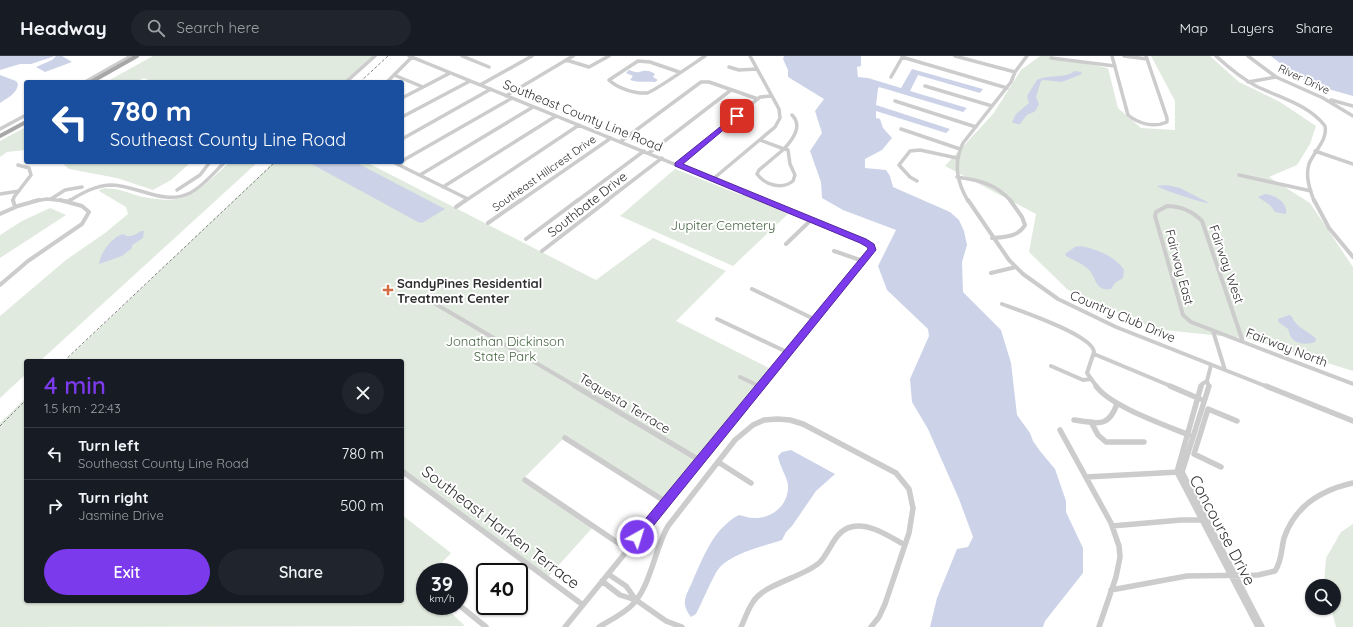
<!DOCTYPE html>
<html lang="en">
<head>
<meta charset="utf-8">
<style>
	:root { --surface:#171b24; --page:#20242c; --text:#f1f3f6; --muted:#9ea1a6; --line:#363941; --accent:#7c3aed }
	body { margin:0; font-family:Quicksand,sans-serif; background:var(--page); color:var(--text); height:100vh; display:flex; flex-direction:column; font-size:15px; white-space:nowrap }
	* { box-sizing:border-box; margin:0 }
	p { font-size:13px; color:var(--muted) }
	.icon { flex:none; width:22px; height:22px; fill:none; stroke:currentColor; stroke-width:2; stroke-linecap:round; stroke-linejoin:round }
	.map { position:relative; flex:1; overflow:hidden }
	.drawer { position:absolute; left:24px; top:303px; width:380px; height:244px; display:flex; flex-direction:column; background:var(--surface); border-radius:4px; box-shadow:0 1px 3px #0004 }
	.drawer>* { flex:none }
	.guide { position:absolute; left:24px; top:24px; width:380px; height:84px; border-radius:4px; box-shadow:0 1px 3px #0004; background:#1a4fa0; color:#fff; overflow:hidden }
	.buttons { position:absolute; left:1305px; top:523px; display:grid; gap:8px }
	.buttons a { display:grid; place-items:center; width:36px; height:36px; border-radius:50%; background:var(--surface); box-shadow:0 1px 3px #0004; font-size:20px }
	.speed { position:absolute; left:416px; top:507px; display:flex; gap:8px; font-size:20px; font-weight:700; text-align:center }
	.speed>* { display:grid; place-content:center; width:52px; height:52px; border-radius:50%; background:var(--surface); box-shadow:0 1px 3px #0004; line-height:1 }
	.speed small { font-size:10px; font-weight:400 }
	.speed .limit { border:2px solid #111; border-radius:6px; background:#fff; color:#111 }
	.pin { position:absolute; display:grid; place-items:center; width:34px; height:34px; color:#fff; margin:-17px; border-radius:8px; box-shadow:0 2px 6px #0006 }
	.me { position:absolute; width:44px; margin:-22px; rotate:39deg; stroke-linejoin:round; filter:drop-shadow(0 0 3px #0008) }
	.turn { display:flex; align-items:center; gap:14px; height:84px; padding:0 20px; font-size:18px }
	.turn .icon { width:52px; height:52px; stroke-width:2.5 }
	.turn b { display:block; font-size:28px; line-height:34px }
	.round { display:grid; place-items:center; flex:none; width:42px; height:42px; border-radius:21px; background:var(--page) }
	.head { display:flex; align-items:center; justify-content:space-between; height:68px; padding:0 20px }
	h1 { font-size:24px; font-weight:600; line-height:30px; color:var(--accent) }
	.cta { display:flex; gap:8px; margin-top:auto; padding:8px 20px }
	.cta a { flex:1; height:46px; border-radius:24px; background:var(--accent); color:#fff; font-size:16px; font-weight:600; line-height:46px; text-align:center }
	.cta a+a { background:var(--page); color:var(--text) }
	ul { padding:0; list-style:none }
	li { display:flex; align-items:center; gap:12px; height:52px; padding:0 20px; border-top:1px solid var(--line) }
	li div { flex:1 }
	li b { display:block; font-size:15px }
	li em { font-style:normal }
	header { display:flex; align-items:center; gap:24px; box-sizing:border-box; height:56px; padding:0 20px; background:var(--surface); border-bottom:1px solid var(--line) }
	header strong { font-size:19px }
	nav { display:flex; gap:22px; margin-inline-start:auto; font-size:14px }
	.search { width:280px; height:36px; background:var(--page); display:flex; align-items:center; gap:10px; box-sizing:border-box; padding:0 14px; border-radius:22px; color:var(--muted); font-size:15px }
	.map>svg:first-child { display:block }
</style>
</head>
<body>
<header>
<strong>Headway</strong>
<div class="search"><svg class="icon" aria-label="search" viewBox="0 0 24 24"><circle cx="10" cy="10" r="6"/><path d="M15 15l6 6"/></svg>Search here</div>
<nav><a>Map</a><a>Layers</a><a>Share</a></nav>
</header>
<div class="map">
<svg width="1353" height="571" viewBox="0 0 1353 571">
	<rect width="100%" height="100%" fill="#fff"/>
	<path fill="#e0eade" d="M153 0H373L345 26H154L144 22 134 26H106Z
		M1040 0H1049L1108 12 1118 52 1141 72 1175 74V45L1151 0H1210L1239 26 1280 46 1316 70 1310 88 1297 109 1269 121 1310 147 1353 211V315L1250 283 1155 273 1068 234 1029 196 1036 158 945 110 993 58 1021 14Z
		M26 71V94L7 96 0 101V85Z
		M61 106H191L171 124 153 134 117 122 69 113Z
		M230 106H258L40 305H26V318L0 342V260L66 204 105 177 128 158 126 151 99 135 101 133C118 131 124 136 139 140 189 151 195 137 230 106Z
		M274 106H366L596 224 653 182 726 215 676 265 771 313 664 443 565 381 524 422 594 470 548 521 402 414V305H65Z
		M675 113 741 139H745L788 158 733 210 620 160Z
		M50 152 66 159 0 202V179L22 165Z
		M26 342V545H402V459L451 497 433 516H425V524L421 529 425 532V550H444L465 570 0 571V367Z
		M1353 468V571H1336L1331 552H1334V530H1324V529L1326 502 1341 476Z"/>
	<path fill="#ccd3e8" d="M0 0H55L31 8H20L0 14Z
		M56 0H62L72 6 45 16 36 11 52 4Z
		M784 0H861V10L857 11 858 21 868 22 901 32 912 13 983 33 980 37 918 19 910 35 967 52 963 56 879 31 878 33 876 49 950 73 946 77 876 55V62L880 63 883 72 892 82 882 94 865 103V112L886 114 890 120 893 131 950 156 959 164 964 175 967 189 962 206 963 236 1001 274 1011 307 1017 359 1030 377 1033 385 1040 395 1055 413 1066 445V456L1083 492V517L1045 565 1043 571H930L937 542 957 493 968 491 973 481 959 443 928 373 912 346 910 323 929 280 928 273 887 234 878 210 896 174 843 154 822 142 821 126 810 95 822 77 815 55 824 43 788 21V14L783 3Z
		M1271 0H1353V40L1314 29 1293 18Z
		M629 14C632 15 637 17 639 16 646 14 649 14 655 18L653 21 658 24 655 26C644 25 641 27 630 24L633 20 626 17Z
		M1075 15 1081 16 1082 18 1062 26 1044 24 1041 25 1036 41 1039 48 1036 54C1034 57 1030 57 1027 59 1021 64 1023 72 1012 66L1016 58 1029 47 1027 40 1037 24C1049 18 1064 23 1075 15Z
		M0 19 16 25 18 28C17 38 7 42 0 47Z
		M308 106H355L445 153 422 167 418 166Z
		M1167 129 1180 132 1209 147C1205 148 1160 133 1157 130Z
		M1265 138C1275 139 1288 146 1286 158L1275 156 1270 149 1258 141Z
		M141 175H144L143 182 132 189V192L122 200 99 208C100 197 112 181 123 178 129 183 135 179 141 175Z
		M1080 190C1094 192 1117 201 1124 214L1123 222 1115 227 1111 233C1094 236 1097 220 1087 212 1081 207 1073 204 1066 200L1065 198 1075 191Z
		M1289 259C1294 261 1292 263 1295 266 1300 273 1310 276 1316 283L1315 286C1308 289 1294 289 1290 279 1289 277 1289 275 1288 273 1285 270 1281 269 1278 265V263Z
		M791 394 835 418 816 435 792 470 786 476 782 484C764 490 734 497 720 511 713 519 702 547 696 558L691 561C687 556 684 550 685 544 686 537 691 530 693 524 704 499 714 472 739 459 744 460 749 462 754 462 773 463 789 448 788 429 788 423 779 409 778 400L782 396Z"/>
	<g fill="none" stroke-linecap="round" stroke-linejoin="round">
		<path stroke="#ccc" stroke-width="3.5" d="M409 0 765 145
			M462 0 489 11
			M955 0 1015 16
			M1112 0 1128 59C1139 68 1154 72 1167 66V62L1146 0
			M1124 0 1147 3
			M1216 0C1228 11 1241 22 1256 30 1280 42 1308 48 1325 70 1328 84 1314 95 1309 108 1305 120 1310 134 1314 145
			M1248 0 1276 21 1323 42 1353 60
			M902 1 1007 32
			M1051 2 1115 10
			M566 4 589 11 609 0
			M729 11 739 14 757 13
			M679 16 650 6 638 5 609 24C617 32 635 38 647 37 653 36 696 6 705 0
			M394 19 423 31
			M891 21 903 0
			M85 26 131 0
			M346 26 375 0
			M387 26 412 1
			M1248 26 1276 21
			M480 29 532 0
			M925 30 992 50
			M506 40 573 0
			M402 42 450 17
			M1331 44 1353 50
			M895 45 976 71
			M402 61 470 25
			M0 73 26 59
			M901 73 960 93
			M402 83 491 33
			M760 84 784 93
			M620 86 701 26H709L758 43
			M784 93 788 94 790 108 795 119 793 125C782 134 765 129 757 118L759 114Z
			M784 93C793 83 803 70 792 59
			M1315 95 1353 108
			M649 97 731 34
			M402 105 512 42
			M393 106 468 143
			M678 109 760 41 772 40
			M420 119 533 51
			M1239 119 1311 135
			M957 121C979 124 996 128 1011 145
			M713 123 775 71 780 62 779 53 750 0
			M917 125 910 121 899 109 910 95 920 94 957 102
			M443 131 556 60
			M177 134 200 119 210 106
			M0 138 19 135
			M51 143 65 134 82 131
			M13 145 14 141 31 119 29 112 18 109
			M34 145 47 143 66 145
			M69 145C82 137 96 129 112 129 139 130 164 150 190 137 204 130 214 116 225 106
			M465 145 579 69
			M520 145 611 82
			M577 145 644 95
			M606 145 662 102
			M968 145C957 126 953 108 963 87L1011 26 1015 16 1027 0"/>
		<path stroke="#ccc" stroke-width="4" d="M13 144 15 151
			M968 144 1009 204 1023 218 1058 243 1116 271 1268 331
			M1314 144 1329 172 1353 201
			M69 145 70 144
			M1167 150C1181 150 1192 155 1202 165L1243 286 1191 266 1183 259 1155 160 1156 156Z
			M456 151 466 144
			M0 158 18 150 39 144
			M488 167 521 144
			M992 182C1005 181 1018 181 1025 169L1022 161 1010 144
			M526 183 578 144
			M786 188 811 164
			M542 195 608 144
			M834 195 863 205
			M991 217 1016 211
			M0 229 28 205 82 168 89 156 82 150 60 144
			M752 233 816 264
			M434 247 577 331
			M1002 248C1018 254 1093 279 1094 296L1087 317 1097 331
			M717 263 789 297
			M1213 275 1225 314
			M1243 286 1353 328
			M1094 298 1173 331
			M1051 310 1083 324 1091 323
			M740 321 761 331
			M1207 325 1209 331
			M1207 325 1211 309
			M760 331 832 244 872 192 863 185 763 144
			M1201 331 1202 328 1207 325"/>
		<path stroke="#ccc" stroke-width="5.5" d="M575 330 701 405
			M1096 330C1110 350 1165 369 1189 379
			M1170 330 1200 343
			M1201 330 1177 416 1258 571
			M1209 330 1182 416 1262 571
			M1266 330 1353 365
			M1074 364C1097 367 1108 373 1117 348
			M1091 366 1098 379 1106 386H1144
			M1060 374 1111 467 1119 490 1120 501 1116 521 1099 571
			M565 382 666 446
			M718 406 751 427
			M1221 411 1194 398 1208 353 1237 365
			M402 415 583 549
			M1086 421 1179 416
			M525 424 627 493
			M1112 470 1181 464H1204
			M608 518 626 530 636 544
			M602 525 620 539 636 544 666 565 682 571
			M1111 534 1187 520 1258 519 1275 515C1282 505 1281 494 1284 482 1295 450 1321 434 1353 427
			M459 549 486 571
			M565 571 761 330
			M599 571C609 565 621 559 630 551 651 532 654 494 668 470L735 384 753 369 764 364 777 363 790 364 803 368 896 417 909 433 913 452 909 477 885 548 879 561 871 571
			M741 571C745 563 748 553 753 546 764 528 801 522 819 507 830 497 834 475 851 471 869 466 890 481 905 489"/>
		<path stroke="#a7a7a7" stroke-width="4" d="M91 26 137 0
			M0 80 26 66"/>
		<path stroke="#848484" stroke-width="1" stroke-dasharray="3 2" stroke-linecap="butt" d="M360 26 388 0
			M64 305 275 106
			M0 370 26 344"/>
	</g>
	<path fill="#7c3aed" stroke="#51269a" d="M735 59 740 60 683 108 866 183 874 188 876 194 641 485 637 487 633 485 631 481 633 478 868 193 867 191 860 187 675 110V107Z"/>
	<path fill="#d26d44" stroke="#fff" stroke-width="1.5" d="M386 228h4v4h4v4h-4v4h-4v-4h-4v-4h4z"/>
	<g text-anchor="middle" stroke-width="4" stroke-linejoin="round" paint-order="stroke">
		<g font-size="11" fill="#2f2f2f" stroke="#fff">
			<text transform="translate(1304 23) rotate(25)" y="4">River Drive</text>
			<text transform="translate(544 117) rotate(-35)" y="4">Southeast Hillcrest Drive</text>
		</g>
		<g font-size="13" fill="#2f2f2f" stroke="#fff">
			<text transform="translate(583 59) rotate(22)" y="5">Southeast County Line Road</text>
			<text transform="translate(587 148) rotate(-38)" y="5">Southbate Drive</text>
			<text transform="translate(1227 208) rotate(71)" y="5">Fairway West</text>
			<text transform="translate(1180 211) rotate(75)" y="5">Fairway East</text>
			<text transform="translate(1123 260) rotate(23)" y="5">Country Club Drive</text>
			<text transform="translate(1287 291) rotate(21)" y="5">Fairway North</text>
			<text transform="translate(625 347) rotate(31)" y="5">Tequesta Terrace</text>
		</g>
		<g font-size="13" fill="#456541" stroke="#fff">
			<text x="723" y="174">Jupiter Cemetery</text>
			<text x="505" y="290">Jonathan Dickinson<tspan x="505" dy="15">State Park</tspan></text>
		</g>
		<g font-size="13" font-weight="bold" fill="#2f2f2f" stroke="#fff" text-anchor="start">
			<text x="397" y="232">SandyPines Residential<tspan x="397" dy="15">Treatment Center</tspan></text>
		</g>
		<g font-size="16" fill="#2f2f2f" stroke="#fff">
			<text transform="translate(501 471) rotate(37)" y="6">Southeast Harken Terrace</text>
			<text transform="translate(1223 474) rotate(62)" y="6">Concourse Drive</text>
		</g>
	</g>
</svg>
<div class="buttons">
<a><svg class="icon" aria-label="search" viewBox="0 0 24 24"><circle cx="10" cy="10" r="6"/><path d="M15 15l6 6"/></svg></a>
</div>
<div class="speed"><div>39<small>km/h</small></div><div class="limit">40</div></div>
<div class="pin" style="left:737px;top:60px;background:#d93025"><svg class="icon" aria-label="arrive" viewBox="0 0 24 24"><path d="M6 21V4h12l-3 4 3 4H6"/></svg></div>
<svg class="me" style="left:637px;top:481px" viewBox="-20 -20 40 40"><circle r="17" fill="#7c3aed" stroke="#fff" stroke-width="3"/><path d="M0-11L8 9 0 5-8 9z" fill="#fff"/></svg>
<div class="guide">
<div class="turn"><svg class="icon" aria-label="left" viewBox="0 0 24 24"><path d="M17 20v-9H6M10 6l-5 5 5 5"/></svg><div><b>780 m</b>Southeast County Line Road</div></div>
</div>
<section class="drawer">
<div class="head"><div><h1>4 min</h1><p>1.5 km · 22:43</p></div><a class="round"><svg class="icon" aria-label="close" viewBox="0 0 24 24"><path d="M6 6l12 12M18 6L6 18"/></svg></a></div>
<ul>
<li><svg class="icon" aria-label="left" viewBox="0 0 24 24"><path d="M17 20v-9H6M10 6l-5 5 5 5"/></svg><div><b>Turn left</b><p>Southeast County Line Road</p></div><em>780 m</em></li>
<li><svg class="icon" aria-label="right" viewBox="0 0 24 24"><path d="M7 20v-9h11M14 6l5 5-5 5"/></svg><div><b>Turn right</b><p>Jasmine Drive</p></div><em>500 m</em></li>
</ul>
<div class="cta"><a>Exit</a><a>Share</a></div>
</section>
</div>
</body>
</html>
